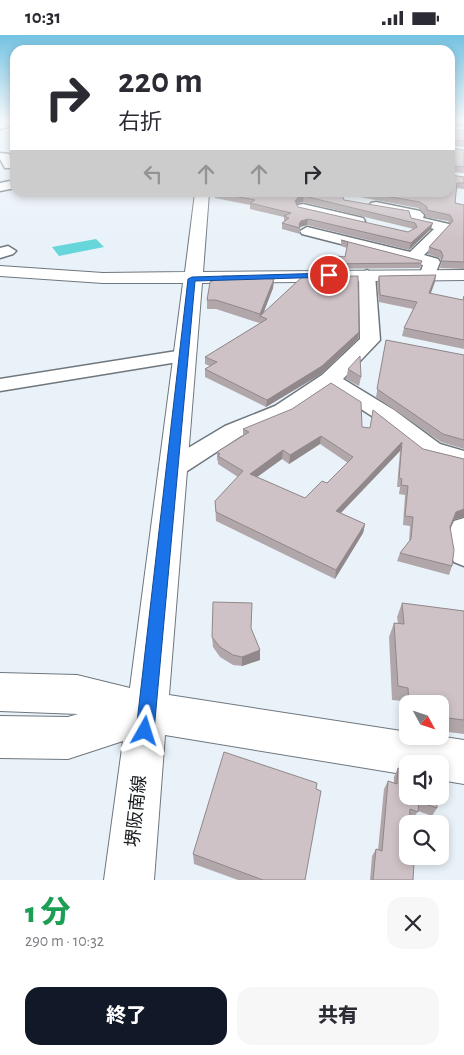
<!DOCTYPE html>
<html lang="ja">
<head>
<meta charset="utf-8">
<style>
	:root { --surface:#fff; --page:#f7f7f7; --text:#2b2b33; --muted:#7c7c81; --accent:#111827 }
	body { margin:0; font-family:"Alegreya Sans","Noto Sans JP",sans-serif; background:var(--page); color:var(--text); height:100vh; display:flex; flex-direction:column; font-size:19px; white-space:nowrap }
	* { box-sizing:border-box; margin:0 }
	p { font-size:16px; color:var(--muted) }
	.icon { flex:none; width:28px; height:28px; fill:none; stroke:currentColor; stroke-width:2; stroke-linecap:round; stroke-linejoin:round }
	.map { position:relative; height:845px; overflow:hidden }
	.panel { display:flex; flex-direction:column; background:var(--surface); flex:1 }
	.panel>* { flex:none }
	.hud { position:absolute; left:10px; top:10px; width:445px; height:152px; border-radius:15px; box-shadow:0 2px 8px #0003; background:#fff; color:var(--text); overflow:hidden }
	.needle { width:32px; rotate:130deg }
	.controls { position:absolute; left:399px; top:660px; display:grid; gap:10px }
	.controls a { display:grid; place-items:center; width:50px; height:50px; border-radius:10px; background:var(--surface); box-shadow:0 2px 8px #0003; font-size:25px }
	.pin { position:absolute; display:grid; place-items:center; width:42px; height:42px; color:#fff; margin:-21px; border:2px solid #fff; border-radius:50%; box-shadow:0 1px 5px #0007 }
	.me { position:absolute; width:55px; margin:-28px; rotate:6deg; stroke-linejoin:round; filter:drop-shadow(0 0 4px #0008) }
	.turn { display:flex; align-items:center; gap:18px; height:105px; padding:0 25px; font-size:22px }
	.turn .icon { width:65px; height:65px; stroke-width:2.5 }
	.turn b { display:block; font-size:35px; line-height:42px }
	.lanes { display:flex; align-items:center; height:48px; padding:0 25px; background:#0003; justify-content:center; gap:25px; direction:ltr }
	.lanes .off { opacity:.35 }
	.round { display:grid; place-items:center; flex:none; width:52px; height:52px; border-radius:15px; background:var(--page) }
	.head { display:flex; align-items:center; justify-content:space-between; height:85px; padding:0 25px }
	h1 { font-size:30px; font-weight:800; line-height:38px; color:#1e9e55 }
	.cta { display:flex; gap:10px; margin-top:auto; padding:10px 25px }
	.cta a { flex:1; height:58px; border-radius:15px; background:var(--accent); color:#fff; font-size:20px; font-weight:800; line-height:58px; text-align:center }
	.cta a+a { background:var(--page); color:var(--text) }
	.status { display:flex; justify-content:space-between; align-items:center; height:35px; padding:0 25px; background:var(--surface); direction:ltr }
	.status svg { height:14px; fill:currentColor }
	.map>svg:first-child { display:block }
</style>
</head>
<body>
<div class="status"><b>10:31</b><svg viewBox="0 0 49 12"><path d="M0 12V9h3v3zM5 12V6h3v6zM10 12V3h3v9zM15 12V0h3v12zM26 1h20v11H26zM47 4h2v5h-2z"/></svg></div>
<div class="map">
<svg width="464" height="845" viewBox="0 0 464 845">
	<rect width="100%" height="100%" fill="#e9f2f9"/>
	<path fill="#66d6da" d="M96 204 104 212 59 221 52 212Z"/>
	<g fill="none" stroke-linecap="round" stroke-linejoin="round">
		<g stroke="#6f777e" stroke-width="3">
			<path id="street" d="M12 85 15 86V90L0 94V88Z
				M0 118 9 119 15 131 13 133H5L0 124Z
				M15 145V153L0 156V148Z
				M376 167 420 176 424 180 423 183 449 189 451 192 449 195 424 220 438 224 440 227 434 242H422L420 239 423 230 302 199 300 196 307 192 410 217 434 194 410 188 409 182 371 174 369 171 371 168Z
				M303 169 363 183 365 186 358 190 298 176 296 173 298 170Z
				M8 211 16 216 13 219 0 223V213Z
				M367 235 375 240 380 305 343 344 394 375 440 409 464 416V432L422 421 378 385 330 354 291 381 241 401 181 440 172 443 163 440 159 434 163 428 225 391 275 371 322 340 360 304 359 240Z
				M183 315 190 317 193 321 190 325 0 356V344Z
				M464 483V531L454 527C447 515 447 498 454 486Z"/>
		</g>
		<g stroke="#6f777e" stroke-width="2">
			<path id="secondary" d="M195 158H209L203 237 464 235V245L202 248 169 660 408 697V701H438L464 705V749L440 745V729H408V740L165 700 154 845H104L123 706 68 724 0 723V681L68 682 78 679 0 676V638L77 640 130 653 183 248H103L0 241V231L103 238 185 237Z"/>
		</g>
		<use href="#street" fill="#fff" fill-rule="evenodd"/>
		<use href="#secondary" fill="#fff" fill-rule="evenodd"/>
	</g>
	<path fill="#b1a7aa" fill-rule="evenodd" d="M450 85H464V92H450Z
		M450 95H464V112L450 110Z
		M450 113 464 115V138L450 137Z
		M450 140 464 148V154L456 153 455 168 464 170V234L440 233 441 226 440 223 428 219 429 212 450 189 448 186 425 182V179L418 173 349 160 344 161 343 162 344 165 411 183 431 194 409 215 307 190 300 192V199L282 194V188L284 186V182L250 174V170L215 163 214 158H450ZM303 167 414 194 408 197 298 172 297 169 298 168Z
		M341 205 422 226 420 233 316 234 317 229 345 222 347 213 341 211Z
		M436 240 430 259 463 265 464 261V314L402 301 404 293 413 274 379 267 377 248 379 241Z
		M274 244 273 253 263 278 359 297 358 304 321 339 266 372 205 342V334L210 331 205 329V322L260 288V287L259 288 216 274H207V265Z
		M386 305 464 320V414L441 407 376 362Z
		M348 334 361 342 359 351 346 344Z
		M362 392 423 414 464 424V482L453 485 450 492 452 531 449 540 397 526 400 518 409 507 410 491 403 490 405 460 399 459 400 452H397L400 416 341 478 365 489 363 498 335 544 216 486 215 466 238 442 218 429V426L217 425V417L243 400V394ZM320 409 348 428 327 448 305 463 257 442 282 424 289 429Z
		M402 568 464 576V699L440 696V669H408V691H404L403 666 392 665 389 602 394 588H398L397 582Z
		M251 593 260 615V625L242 631 233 630 220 622 213 612 212 602Z
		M398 733 437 773 432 781 418 776 413 784 409 783 407 824 413 845H370L372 821 376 814 378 815 384 754 388 746 394 748V742Z
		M316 754 305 845H238L194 829 193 819Z"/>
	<path fill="#90888b" d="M343 158H350L349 160 344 161 341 165 342 159Z
		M304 161 303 167 298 168 294 172 295 166 298 162Z
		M308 184 307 190 300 192 299 189 301 186Z
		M433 188 431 194 409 215 411 208Z
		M436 240 435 247 428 266 429 258Z
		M274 244 273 253 262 282 260 281 259 288 260 279Z
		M359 297 358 304 321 339 266 372 267 365Z
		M321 401 320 409 289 429 290 420Z
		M402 407 400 416 334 485 336 476Z
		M283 415 282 424 250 447V439Z
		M464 474V482L452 485 456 477Z
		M365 489 363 498 335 544 336 535Z
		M260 615V625L242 631V622Z"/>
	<path fill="#cec2c6" stroke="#90888b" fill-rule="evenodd" d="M450 85H464V87H450Z
		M450 95H464V106L450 105Z
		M450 113 464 115V132L450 131V132Z
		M450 140 464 142V148H457L455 168 464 170V227L441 226 443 221 441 216 429 212 453 186 450 180 427 175V172L420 167 368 158H450Z
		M218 158H343L342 159 344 165 409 176 411 183 433 188 411 208 308 184 301 186 299 189 300 193 282 188 289 183 284 181 291 178 250 168 255 165ZM304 161 415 188 417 192 408 197 298 172 295 166 298 162Z
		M341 205 422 226 421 228 317 229 326 220 345 222 348 207Z
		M436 240 429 258 463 265 464 261V305L404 293 417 267 380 260 379 241Z
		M223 241 274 244 260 279 216 265H207L210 247Z
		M358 241 359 297 322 331 267 365 205 334 217 327 205 322 267 284 260 281 302 242Z
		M386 305 464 320V405L443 399 377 354Z
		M360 321 361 342 348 334Z
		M331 348 361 367 362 392 370 393 373 375 423 414 464 424V474L456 477 450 492 454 515 452 531 400 518 411 504 413 482 405 481 408 451 401 450 402 444 399 443 402 407 336 476 365 489 336 535 216 477 215 466 243 436 218 421 220 419 217 417 249 397 243 394 292 374ZM321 401 353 422 327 448 322 446 305 463 250 439 283 415 290 420Z
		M213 567 252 568 251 593 260 615 242 622 233 620 220 612 212 602Z
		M402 568 464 576V685L440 682V669H409L408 653 398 651 394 588 404 589Z
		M224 717 317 748 316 754 321 756 305 845H263L193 819Z
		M398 733 408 736V761H437V773L419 767 418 777 410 774 409 789H408L407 824 414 827 413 845H373L376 814 382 816 388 746 397 749Z"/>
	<linearGradient id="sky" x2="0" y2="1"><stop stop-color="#74c2e2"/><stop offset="0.42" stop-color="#f5f9fc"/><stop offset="1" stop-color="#f5f9fc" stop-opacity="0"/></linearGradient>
	<rect width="464" height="204" fill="url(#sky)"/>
	<path fill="#1a73e8" stroke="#114b97" d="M329 238 333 240 332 242 195 246 154 696 151 702 145 705 139 702 136 696 188 244 192 242Z"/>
	<g text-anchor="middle" stroke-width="4" stroke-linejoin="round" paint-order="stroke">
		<g font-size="18" fill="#171a1d" stroke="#fdfefd">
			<text transform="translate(136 776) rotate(-84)" y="6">堺阪南線</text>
		</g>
	</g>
</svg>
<div class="controls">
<a><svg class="needle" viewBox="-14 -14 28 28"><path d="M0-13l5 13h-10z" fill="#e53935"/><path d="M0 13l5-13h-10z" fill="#7c7c81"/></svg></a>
<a><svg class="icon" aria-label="sound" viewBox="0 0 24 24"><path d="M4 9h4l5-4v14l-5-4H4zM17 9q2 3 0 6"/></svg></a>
<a><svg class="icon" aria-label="search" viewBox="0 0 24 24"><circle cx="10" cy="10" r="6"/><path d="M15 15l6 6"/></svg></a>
</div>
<div class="pin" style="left:329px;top:240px;background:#d93025"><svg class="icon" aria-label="arrive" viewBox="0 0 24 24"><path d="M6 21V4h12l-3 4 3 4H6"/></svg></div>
<svg class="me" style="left:145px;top:696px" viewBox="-20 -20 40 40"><path d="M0-17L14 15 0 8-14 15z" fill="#1a73e8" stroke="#fff" stroke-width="4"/></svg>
<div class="hud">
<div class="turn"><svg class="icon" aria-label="right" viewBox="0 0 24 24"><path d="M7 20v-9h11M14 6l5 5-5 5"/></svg><div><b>220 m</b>右折</div></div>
<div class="lanes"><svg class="icon off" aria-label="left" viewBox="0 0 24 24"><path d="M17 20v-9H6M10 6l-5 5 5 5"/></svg><svg class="icon off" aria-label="ahead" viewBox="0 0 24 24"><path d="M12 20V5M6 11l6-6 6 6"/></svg><svg class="icon off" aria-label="ahead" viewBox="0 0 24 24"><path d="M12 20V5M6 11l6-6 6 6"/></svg><svg class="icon" aria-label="right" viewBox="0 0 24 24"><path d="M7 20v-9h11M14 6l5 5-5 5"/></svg></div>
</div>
</div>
<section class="panel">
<div class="head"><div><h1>1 分</h1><p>290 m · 10:32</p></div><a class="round"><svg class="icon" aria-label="close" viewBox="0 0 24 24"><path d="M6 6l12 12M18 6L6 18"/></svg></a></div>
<div class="cta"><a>終了</a><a>共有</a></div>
</section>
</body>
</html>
